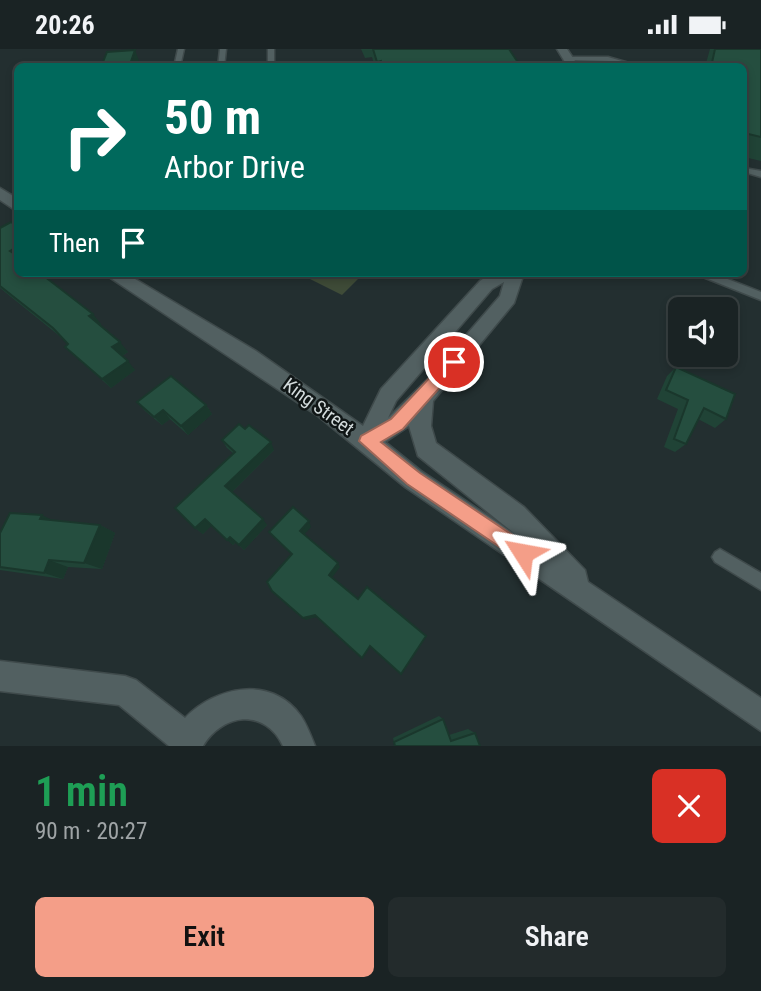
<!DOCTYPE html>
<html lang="en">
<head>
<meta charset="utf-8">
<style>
	:root { --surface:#1a2324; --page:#232b2c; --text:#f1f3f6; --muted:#9fa4a6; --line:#384041; --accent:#f49e88 }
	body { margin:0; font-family:"Roboto Condensed",sans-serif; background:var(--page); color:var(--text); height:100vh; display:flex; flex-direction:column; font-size:26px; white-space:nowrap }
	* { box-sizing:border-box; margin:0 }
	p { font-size:23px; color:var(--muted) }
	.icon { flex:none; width:38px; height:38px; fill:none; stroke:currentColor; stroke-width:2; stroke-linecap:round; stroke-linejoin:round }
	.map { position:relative; height:697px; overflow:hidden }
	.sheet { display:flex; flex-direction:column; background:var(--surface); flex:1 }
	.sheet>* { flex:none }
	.guide { position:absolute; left:14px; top:14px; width:733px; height:214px; border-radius:10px; box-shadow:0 4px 10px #0003,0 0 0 2px var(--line); background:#00695c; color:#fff; overflow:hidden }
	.controls { position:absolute; left:668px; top:248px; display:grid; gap:14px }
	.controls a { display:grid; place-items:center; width:70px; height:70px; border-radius:10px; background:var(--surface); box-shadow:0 4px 10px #0003,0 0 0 2px var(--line); font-size:35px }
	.pin { position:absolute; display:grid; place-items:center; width:60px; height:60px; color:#fff; margin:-30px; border:4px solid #fff; border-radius:50%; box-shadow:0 2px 7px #0007 }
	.me { position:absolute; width:77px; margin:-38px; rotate:304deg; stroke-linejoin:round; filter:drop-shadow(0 0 5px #0008) }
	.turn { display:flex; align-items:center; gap:24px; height:147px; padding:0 35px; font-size:32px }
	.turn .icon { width:91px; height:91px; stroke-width:2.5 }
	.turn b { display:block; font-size:49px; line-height:60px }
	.then { display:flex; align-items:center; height:66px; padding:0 35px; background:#0003; gap:14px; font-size:26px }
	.round { display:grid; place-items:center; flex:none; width:74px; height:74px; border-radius:10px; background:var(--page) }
	.head { display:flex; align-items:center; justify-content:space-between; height:119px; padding:0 35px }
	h1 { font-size:42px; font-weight:600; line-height:52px; color:#1e9e55 }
	.action { display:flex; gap:14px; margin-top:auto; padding:14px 35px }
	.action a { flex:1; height:80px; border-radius:10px; background:var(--accent); color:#111; font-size:28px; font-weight:600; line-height:80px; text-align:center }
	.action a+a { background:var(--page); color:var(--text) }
	.status { display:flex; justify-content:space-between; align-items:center; height:49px; padding:0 35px; background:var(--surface); direction:ltr }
	.status svg { height:19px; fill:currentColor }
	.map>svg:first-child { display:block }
</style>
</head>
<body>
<div class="status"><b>20:26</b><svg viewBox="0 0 49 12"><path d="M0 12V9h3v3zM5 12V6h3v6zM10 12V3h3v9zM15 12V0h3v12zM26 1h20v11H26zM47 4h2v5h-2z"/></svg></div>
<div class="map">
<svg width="761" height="697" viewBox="0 0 761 697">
	<rect width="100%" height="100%" fill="#232f30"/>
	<path fill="#3f4c38" d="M298 224H364L342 246Z"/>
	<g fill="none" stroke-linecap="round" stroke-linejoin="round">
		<g stroke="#3f4a4b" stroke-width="3">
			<path id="lane" d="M178 0H184L180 18H174Z
				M220 0H226L224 18H218Z
				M268 0H274V18H268Z
				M568 8H608L643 18H630L608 12 566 11V9Z
				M744 119 761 122V128L744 123Z
				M697 224H712L761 243V251L698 226Z
				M720 500 761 524V541L715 513 712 508 715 503Z"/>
		</g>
		<g stroke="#3f4a4b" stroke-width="3">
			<path id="street" d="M0 612 125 627 136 631 185 669C215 638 271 625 301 667 307 676 311 687 315 697H283C265 659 223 664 203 697H169L119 656 0 642Z"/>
		</g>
		<g stroke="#3f4a4b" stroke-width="3">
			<path id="secondary" d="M557 0H567L579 18H568Z
				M0 139 18 150V163L0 151Z
				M103 224H125L256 302 363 377 381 340 480 232 491 224H524L514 254 433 352 431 377 436 394 524 458 585 521 588 533 761 649V682L405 438 318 367ZM504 233 500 247 429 329 388 369 396 352 492 240ZM409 377 418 407 515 485 421 422 385 393Z"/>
		</g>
		<use href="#lane" fill="#526061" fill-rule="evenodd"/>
		<use href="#street" fill="#526061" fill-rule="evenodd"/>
		<use href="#secondary" fill="#526061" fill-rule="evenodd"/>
	</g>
	<path fill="#204336" d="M361 0H509L521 18H375L372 8 365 9Z
		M710 0H761V112L744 108V18H705Z
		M0 179 18 224 101 275 100 276 128 303 122 307 135 321 111 339 65 298 68 295 62 289 0 239Z
		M676 318 726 370 715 379 698 370 686 395 675 403 664 398 678 360 657 350 667 327Z
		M137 353 206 356 212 365 188 386 170 370 162 376 145 362Z
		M245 380 274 401 232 443 267 476 244 501 236 493 233 496 211 476 203 485 195 479 233 404 227 399 222 391Z
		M54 472 100 476 115 484 102 520 68 518 63 530 0 521V484Z
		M439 667 443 670 449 686 468 680 475 684 480 697H395L393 689Z"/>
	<path fill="#1a372c" d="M135 1 141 17 140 18H129Z
		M18 197V210L10 202Z
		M93 265 101 275 97 277 89 267Z
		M120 293 128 303 120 308 112 298Z
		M128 312 135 321 111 339 102 330Z
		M206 356 212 365 188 386 181 377Z
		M163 361 170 370 162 376 154 368Z
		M271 393 274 401 231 444 225 437Z
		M42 466 60 475 40 470Z
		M205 470 212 476 203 485 195 479Z
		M263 470 267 476 244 501 239 496Z
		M309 472 311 478 303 487 300 482Z
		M100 476 115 484 102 520 84 514Z
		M230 488 236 493 233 496 227 491Z
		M49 511 68 518 63 530 44 524Z
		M338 514 340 518 331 530 329 526Z
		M315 566 317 568 306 571 303 569Z"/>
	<path fill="#254e3f" stroke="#1a372c" stroke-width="2" d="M373 0H509L521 18H383L381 12 377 13Z
		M715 0H761V88L744 84V18H711Z
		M135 1 129 18H101L107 3Z
		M11 173 18 178V197L10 202 18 207V224H40L93 265 89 267 120 293 112 298 128 312 102 330 65 298 68 295 53 279 0 237V179Z
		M676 318 735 345 726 370 704 359 686 395 674 390 688 351 666 341Z
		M171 327 206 356 181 377 163 361 154 368 137 353Z
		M239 375 245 380 249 376 271 393 225 437 263 470 239 496 230 488 227 491 205 470 195 479 175 459 235 403 222 391Z
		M293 458 309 472 300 482 338 514 329 526 358 550 367 538 426 587 401 625 370 597 362 609 315 566 303 569 272 542 267 533 292 505 269 483Z
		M10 464 42 466 40 470 100 476 84 514 49 511 44 524 0 518V484Z
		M443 670 451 692 475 684 480 697H395L394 693Z"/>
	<path fill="#f49e88" stroke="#9f6758" stroke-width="2" d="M454 307 461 313 459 317 403 380 381 393 420 424 529 497 532 504 529 511 523 514 407 435 359 392 361 387 391 370 448 309Z"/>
	<g text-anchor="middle" stroke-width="5" stroke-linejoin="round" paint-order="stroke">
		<g font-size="19" fill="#d3dbdc" stroke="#101616">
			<text transform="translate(319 357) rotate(36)" y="7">King Street</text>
		</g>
	</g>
</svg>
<div class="controls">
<a><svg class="icon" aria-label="sound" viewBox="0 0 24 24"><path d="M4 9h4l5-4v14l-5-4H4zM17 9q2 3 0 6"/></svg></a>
</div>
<div class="pin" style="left:454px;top:313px;background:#d93025"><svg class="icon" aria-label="arrive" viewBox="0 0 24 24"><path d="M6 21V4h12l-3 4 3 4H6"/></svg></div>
<svg class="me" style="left:523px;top:504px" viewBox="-20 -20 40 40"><path d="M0-17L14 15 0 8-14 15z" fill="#f49e88" stroke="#fff" stroke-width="4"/></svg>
<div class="guide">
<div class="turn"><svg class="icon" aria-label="right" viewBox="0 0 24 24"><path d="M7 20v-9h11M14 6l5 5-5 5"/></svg><div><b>50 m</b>Arbor Drive</div></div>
<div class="then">Then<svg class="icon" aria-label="arrive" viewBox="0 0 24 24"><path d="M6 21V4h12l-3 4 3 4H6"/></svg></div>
</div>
</div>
<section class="sheet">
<div class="head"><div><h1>1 min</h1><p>90 m · 20:27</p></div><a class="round" style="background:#d93025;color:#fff"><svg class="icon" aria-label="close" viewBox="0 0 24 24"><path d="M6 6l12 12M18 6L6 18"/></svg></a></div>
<div class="action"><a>Exit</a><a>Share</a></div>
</section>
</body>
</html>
